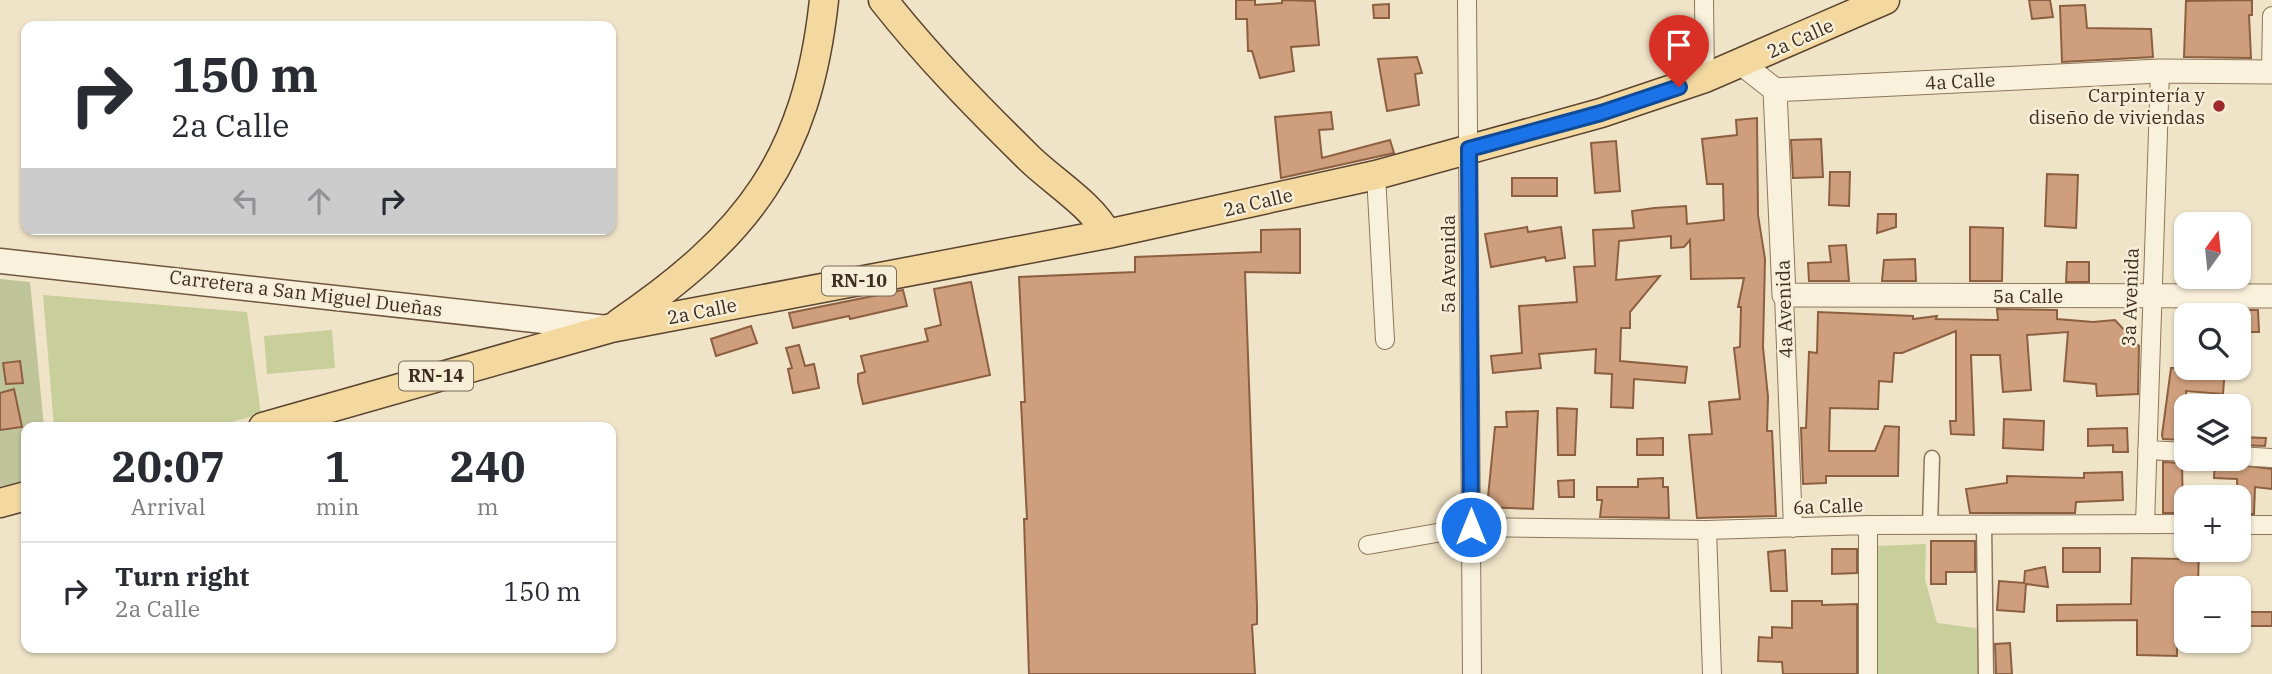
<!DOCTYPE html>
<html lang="en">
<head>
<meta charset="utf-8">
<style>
	:root { --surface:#fff; --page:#f7f7f7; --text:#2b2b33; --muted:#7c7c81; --line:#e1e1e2 }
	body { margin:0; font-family:"IBM Plex Serif",serif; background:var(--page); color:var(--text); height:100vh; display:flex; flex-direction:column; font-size:26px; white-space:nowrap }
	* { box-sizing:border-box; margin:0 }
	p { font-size:23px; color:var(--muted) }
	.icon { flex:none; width:38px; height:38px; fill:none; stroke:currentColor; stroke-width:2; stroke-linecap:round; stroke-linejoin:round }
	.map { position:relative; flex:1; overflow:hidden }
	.drawer { position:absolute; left:21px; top:422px; width:595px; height:231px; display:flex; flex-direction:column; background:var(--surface); border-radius:14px; box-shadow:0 2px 5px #0004 }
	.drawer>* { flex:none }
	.banner { position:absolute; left:21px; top:21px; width:595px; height:214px; border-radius:14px; box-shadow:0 2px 5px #0004; background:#fff; color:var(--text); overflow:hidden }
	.needle { width:46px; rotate:15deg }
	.controls { position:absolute; left:2174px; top:212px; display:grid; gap:14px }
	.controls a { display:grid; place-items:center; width:77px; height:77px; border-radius:14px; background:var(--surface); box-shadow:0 2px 5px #0004; font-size:35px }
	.pin { position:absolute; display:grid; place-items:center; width:60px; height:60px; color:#fff; margin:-72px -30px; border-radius:50% 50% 50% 0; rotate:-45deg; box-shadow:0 0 7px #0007 }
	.pin .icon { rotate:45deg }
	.me { position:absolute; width:77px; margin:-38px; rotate:0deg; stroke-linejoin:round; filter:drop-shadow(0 0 5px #0008) }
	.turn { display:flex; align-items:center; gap:24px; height:147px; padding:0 35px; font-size:32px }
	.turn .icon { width:91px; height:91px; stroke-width:2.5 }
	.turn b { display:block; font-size:49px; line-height:60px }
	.lanes { display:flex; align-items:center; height:66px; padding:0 35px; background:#0003; justify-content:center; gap:35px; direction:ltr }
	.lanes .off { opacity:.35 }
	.eta { display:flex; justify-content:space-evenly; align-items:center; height:119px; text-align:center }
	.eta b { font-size:42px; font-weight:800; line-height:49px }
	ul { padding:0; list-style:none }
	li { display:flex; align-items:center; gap:21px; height:98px; padding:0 35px; border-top:2px solid var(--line) }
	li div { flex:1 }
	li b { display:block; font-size:26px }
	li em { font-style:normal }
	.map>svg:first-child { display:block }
</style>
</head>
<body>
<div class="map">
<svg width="2272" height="674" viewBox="0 0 2272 674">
	<rect width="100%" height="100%" fill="#f0e4c8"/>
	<path fill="#c9cf9b" d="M43 295 247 312 261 414 213 427H54Z
		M332 330 335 368 267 374 264 336Z
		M1926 544 1925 579 1937 623 1983 629 1982 674H1877L1875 546Z"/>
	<path fill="#bfc49a" d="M0 279 30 282 44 427H26V480L0 487Z"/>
	<path fill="#cf9f7d" stroke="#8d5f41" stroke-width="2" d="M1236 0H1255V5L1282 3V0L1315 1 1319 45 1291 47 1294 71 1260 78 1252 51H1248L1247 19H1236Z
		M2029 0H2050L2053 17 2032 19Z
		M2252 0V15H2249L2251 58 2184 57 2186 1Z
		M1389 4V18H1374L1373 5Z
		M2085 5 2087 28 2151 29 2153 57 2062 62 2060 6Z
		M1417 57 1422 73 1415 74 1419 105 1387 111 1378 59Z
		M1331 112 1333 129 1319 130 1322 158 1390 140 1394 153 1281 178 1275 117Z
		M1757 118 1758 215 1765 259 1763 347 1768 397 1767 431H1772L1776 516 1697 518 1689 435 1712 434 1709 402 1740 399 1734 348 1740 347 1741 307H1738L1744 278 1691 279 1690 240 1684 247 1671 248V236L1619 241 1616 280 1660 276 1630 312V328H1621L1620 361 1687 367 1685 383 1634 379 1633 408 1611 407 1612 374 1595 373 1596 349 1539 354 1541 368 1493 373 1491 356 1522 353 1519 306 1577 302 1574 267 1595 266 1593 230 1634 228 1632 211 1654 208 1686 206 1687 224 1724 220 1723 184H1707L1702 139 1737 135 1736 120Z
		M1821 139 1823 177 1793 178 1791 140Z
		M1616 141 1620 191 1595 193 1591 143Z
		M1830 172H1850L1849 206 1829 205Z
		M2047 174 2078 175 2076 228 2045 226Z
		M1512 178H1557V196H1512Z
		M1878 214H1896V227L1877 233Z
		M1527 227 1528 232 1561 227 1565 258 1546 261 1545 257 1491 267 1485 234Z
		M1970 227 2003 228 2002 281H1970Z
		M1300 229V273L1245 272 1257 607V624L1252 625 1255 674H1029L1024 519H1027L1021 402H1025L1019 277 1135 272V257L1261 252V230Z
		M1846 245 1849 281H1809L1808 263 1831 262 1829 246Z
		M1915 259 1916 281H1882L1884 260Z
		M2067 262H2089V282H2066Z
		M971 282 990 375 863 404 858 382V374L865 372 861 356 928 341 925 329 941 325 934 289Z
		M903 290 907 306 850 319 849 316 793 328 789 313Z
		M1997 309 2057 310V319L2093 322 2115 320 2139 346 2138 394 2097 396 2096 384 2064 381 2068 332 2027 335 2031 390 2003 392 2000 355H1971L1974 435 1951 434 1950 421H1956V331L1902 353H1894L1892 382 1879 381 1878 409 1830 408 1829 451H1875L1885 426 1899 427 1898 476H1826V483L1803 484 1801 428H1806L1809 352 1817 353 1818 312 1913 316V319L1937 316 1936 319 1998 320Z
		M2238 310H2258L2259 332H2238Z
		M751 326 757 343 716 356 711 339Z
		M799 345 805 366 814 364 819 388 793 393 788 369 792 368 786 348Z
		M20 361 23 383 6 384 3 363Z
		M2171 368H2225L2223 394 2186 391V437H2182V440L2163 439 2162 435Z
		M14 389 22 427 0 430V393Z
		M1557 408 1577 409 1575 455H1558Z
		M1538 411 1533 509 1487 507 1495 427H1507L1506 412Z
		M2004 419 2044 421 2043 450 2003 448Z
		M2127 428 2128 452H2113V445L2088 446V429Z
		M2238 437 2266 438 2265 446 2238 445Z
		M1663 438V455H1637V439Z
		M2163 462 2182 463 2183 513H2163Z
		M2215 462 2272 469V489L2255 487 2254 514H2238L2237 479 2214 478Z
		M2122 472 2123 500 2076 502 2075 513H1970L1966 489 2007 483V476L2084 478V473Z
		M1663 478V487H1668L1669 518 1600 517 1602 500H1597V487H1638V479Z
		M1574 480V497H1559L1558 481Z
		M1931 541H1975V572H1946V584H1931Z
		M2063 548H2100V572H2063Z
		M1832 549H1857V573L1832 574Z
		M1785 550 1787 591H1771L1768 552Z
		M2183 550H2199L2198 583H2186V619L2177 618V656L2137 655V620L2057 621V605L2131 604 2132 558 2182 559Z
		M2045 567 2048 587 2026 584 2024 612 1997 610 1999 581 2024 583 2025 571Z
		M1792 601H1822V605L1857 604V674H1783L1782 662 1758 661 1759 637 1772 638V627L1792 628Z
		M2238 612H2272V626H2238Z
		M2010 643 2012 674H1996L1995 644Z"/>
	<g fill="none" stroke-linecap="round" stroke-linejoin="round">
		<g stroke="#8d765c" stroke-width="17">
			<path id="pedestrian" d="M1984 525 1986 674
				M1930 526 1932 458"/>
		</g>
		<g stroke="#8d765c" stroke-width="20">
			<path id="minor" d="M1467 0 1472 674
				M1704 0 1705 78
				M2271 72 2272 16
				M1376 175 1385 340
				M1784 295 1793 528
				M2147 450 2186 452
				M2238 456 2272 458
				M2145 524 2160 71
				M1868 525V674
				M2238 525H2272
				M1707 530 1712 674
				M1368 545 1471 527 1707 530 1868 525 2186 524"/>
		</g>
		<g stroke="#8d765c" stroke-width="25">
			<path id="tertiary" d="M1742 64 1775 90 2160 71 2272 72
				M1775 90 1784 295 2272 296"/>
		</g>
		<g stroke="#6f573f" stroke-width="27">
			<path id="secondary" d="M0 261 607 328"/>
		</g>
		<g stroke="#5b4430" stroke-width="31">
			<path id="primary" d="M883 0C928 57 978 108 1030 159 1055 183 1091 204 1107 234
				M619 323C748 235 807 158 824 0
				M263 427 611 328 1107 234 1376 175 1601 113 1705 78 1885 0
				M0 503 26 496"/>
		</g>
		<use href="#pedestrian" stroke="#faf1dc" stroke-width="14"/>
		<use href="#minor" stroke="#faf1dc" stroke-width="18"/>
		<use href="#tertiary" stroke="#faf1dc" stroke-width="23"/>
		<use href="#secondary" stroke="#faf1dc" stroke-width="24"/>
		<use href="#primary" stroke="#f3d9a0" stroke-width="28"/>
	</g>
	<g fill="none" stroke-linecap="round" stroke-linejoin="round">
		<g stroke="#114b97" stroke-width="18">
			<path id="route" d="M1471 527 1469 149 1601 113 1679 87"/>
		</g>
		<use href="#route" stroke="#1a73e8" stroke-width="12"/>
	</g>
	<circle fill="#9e2a2b" stroke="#f7eed8" stroke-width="2.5" cx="2219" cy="106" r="7"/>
	<g text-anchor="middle" stroke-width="5" stroke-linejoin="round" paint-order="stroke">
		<g fill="#f7eed8" stroke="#756857" stroke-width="2">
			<rect x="822" y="266.5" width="74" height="29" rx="5"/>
			<rect x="399" y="361.5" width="74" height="29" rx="5"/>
		</g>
		<g font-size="18" font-weight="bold" fill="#3d2e20">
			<text x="859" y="287">RN-10</text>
			<text x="436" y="382">RN-14</text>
		</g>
		<g font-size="19" fill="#3d2e20" stroke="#f7eed8">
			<text transform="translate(1800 38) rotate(-24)" y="7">2a Calle</text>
			<text transform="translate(1960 81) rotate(-3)" y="7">4a Calle</text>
			<text transform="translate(1258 202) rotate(-13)" y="7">2a Calle</text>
			<text transform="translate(1448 264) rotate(-90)" y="7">5a Avenida</text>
			<text transform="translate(306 293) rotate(7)" y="7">Carretera a San Miguel Dueñas</text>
			<text x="2028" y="303">5a Calle</text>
			<text transform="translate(2130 297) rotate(-88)" y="7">3a Avenida</text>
			<text transform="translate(1784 309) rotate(-92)" y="7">4a Avenida</text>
			<text transform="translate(702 311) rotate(-11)" y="7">2a Calle</text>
			<text transform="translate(1828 506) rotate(-2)" y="7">6a Calle</text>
		</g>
		<g font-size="19" fill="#3d2e20" stroke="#f7eed8" text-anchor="end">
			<text x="2205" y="102">Carpintería y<tspan x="2205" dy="22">diseño de viviendas</tspan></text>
		</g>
	</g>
</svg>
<div class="controls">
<a><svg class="needle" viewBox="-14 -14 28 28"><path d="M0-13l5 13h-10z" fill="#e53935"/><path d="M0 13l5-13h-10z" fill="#7c7c81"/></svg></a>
<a><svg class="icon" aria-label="search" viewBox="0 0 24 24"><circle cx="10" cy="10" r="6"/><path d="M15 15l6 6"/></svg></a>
<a><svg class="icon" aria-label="layers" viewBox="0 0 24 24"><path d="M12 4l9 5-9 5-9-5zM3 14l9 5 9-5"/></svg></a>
<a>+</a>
<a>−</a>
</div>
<div class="pin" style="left:1679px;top:87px;background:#d93025"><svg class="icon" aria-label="arrive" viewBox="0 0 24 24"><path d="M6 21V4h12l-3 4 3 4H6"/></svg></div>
<svg class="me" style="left:1471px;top:527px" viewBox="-20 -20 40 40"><circle r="17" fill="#1a73e8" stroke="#fff" stroke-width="3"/><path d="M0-11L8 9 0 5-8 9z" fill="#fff"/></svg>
<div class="banner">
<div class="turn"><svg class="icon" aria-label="right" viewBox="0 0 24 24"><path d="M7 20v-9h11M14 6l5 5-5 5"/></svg><div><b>150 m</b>2a Calle</div></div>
<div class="lanes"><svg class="icon off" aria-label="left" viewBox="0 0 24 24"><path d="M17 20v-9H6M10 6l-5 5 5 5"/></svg><svg class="icon off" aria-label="ahead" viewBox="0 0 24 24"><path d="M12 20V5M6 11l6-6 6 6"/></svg><svg class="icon" aria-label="right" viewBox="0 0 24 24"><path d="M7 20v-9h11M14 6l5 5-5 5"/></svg></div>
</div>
<section class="drawer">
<div class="eta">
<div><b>20:07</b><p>Arrival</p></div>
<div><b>1</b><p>min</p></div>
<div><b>240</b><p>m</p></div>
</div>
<ul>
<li><svg class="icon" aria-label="right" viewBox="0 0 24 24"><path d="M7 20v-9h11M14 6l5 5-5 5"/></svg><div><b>Turn right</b><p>2a Calle</p></div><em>150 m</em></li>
</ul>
</section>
</div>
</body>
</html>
